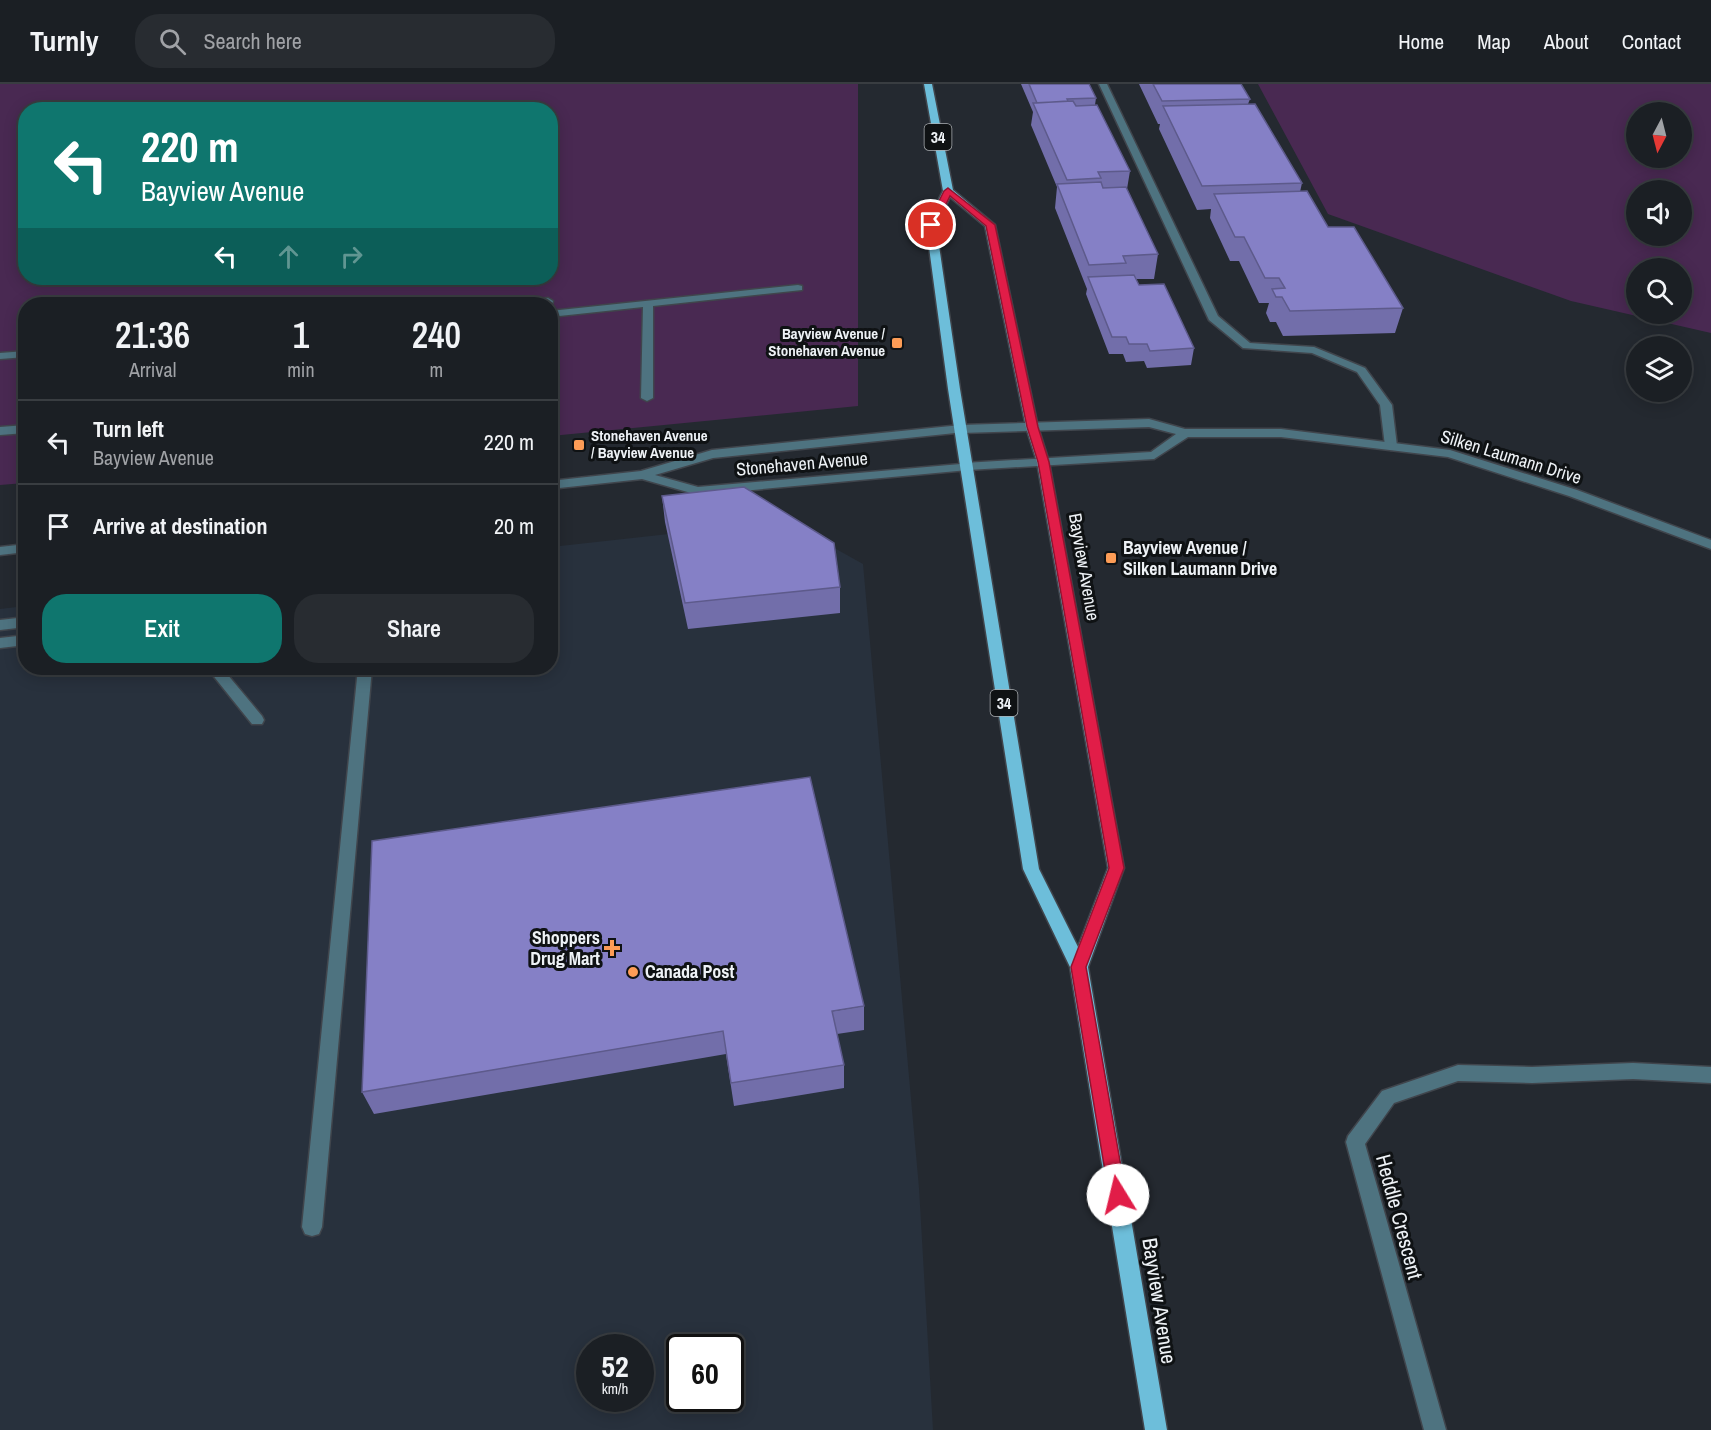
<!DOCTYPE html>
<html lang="en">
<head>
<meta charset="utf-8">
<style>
	:root { --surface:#1b1f24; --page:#282c31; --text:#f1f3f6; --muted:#a0a2a6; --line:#393d41; --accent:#0f766e }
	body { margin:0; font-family:"Archivo Narrow",sans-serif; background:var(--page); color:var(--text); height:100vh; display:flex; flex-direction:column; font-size:22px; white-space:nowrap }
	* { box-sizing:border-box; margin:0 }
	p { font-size:20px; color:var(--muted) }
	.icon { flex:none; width:33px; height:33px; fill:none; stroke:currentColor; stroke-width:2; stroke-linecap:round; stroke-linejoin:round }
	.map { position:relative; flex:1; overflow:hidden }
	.side { position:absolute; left:18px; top:213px; width:540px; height:378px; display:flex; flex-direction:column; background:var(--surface); border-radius:24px; box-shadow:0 3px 15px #0003,0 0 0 2px var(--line) }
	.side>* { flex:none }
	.hud { position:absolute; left:18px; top:18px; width:540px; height:183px; border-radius:24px; box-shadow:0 3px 15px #0003,0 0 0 2px var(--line); background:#0f766e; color:#fff; overflow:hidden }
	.needle { width:39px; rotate:187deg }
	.buttons { position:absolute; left:1626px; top:18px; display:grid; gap:12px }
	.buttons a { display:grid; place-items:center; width:66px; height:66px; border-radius:50%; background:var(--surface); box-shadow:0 3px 15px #0003,0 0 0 2px var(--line); font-size:30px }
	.speed { position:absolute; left:576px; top:1250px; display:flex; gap:12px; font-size:30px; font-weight:700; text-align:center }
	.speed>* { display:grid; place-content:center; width:78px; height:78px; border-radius:50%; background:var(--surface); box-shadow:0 3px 15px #0003,0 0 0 2px var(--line); line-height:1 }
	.speed small { font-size:15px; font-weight:400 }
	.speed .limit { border:3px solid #111; border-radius:9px; background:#fff; color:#111 }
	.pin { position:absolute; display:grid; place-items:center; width:51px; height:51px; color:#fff; margin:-26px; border:3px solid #fff; border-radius:50%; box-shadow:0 2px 6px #0007 }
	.me { position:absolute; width:66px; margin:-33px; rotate:351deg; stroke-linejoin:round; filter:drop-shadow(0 0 4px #0008) }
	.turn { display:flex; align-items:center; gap:21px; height:126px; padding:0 24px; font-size:27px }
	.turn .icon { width:78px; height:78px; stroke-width:2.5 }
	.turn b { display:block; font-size:42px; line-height:51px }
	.lanes { display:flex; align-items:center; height:57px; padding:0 24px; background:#0003; justify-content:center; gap:30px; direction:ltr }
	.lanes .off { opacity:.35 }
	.eta { display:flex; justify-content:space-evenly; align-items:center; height:102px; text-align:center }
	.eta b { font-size:36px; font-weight:600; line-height:42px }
	.cta { display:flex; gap:12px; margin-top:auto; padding:12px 24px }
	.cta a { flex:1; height:69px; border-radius:24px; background:var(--accent); color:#fff; font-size:24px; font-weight:600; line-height:69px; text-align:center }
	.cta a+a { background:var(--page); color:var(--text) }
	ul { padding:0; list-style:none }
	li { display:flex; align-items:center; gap:18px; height:84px; padding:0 24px; border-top:2px solid var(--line) }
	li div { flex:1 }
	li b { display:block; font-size:22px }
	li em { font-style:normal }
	header { display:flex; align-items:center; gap:36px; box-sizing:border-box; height:84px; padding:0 30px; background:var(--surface); border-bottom:2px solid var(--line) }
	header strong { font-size:28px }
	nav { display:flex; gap:33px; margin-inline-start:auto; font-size:21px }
	.search { width:420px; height:54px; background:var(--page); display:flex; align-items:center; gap:15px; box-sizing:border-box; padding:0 21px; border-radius:24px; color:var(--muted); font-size:22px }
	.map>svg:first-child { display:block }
</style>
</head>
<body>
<header>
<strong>Turnly</strong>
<div class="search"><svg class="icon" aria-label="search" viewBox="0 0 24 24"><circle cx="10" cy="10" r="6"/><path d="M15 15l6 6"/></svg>Search here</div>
<nav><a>Home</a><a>Map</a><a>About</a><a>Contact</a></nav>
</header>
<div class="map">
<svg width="1711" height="1346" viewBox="0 0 1711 1346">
	<rect width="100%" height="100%" fill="#242930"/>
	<path fill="#28313d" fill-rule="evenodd" d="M786 437 863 480 919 1104 933 1346H0V525L25 522 26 584H550L551 463ZM590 1263H640V1314H590ZM680 1263H730V1314H680Z"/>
	<path fill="#492952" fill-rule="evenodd" d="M0 0H858V322L551 352 550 220H26L25 399 0 401ZM26 26H550V194H26Z
		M1258 0H1711V249L1571 217 1328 130ZM1636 28H1682V74H1636ZM1682 106V152H1636V106ZM1682 184V230H1636V184Z"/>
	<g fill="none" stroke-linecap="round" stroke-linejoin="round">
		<g stroke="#40454c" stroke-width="3">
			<path id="service" d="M1099 0H1107L1218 232 1250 259 1314 263 1365 284 1392 321 1397 362 1395 365 1391 366 1385 362 1380 321 1357 288 1312 269 1243 264 1209 236Z
				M798 201 802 202V206L653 222V314L647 317 641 314 643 223 550 233V227Z
				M548 214 553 217 552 222 518 220 523 217Z
				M26 267V273L0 275V269Z
				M550 268 556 271 558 316 552 319Z
				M26 341V349L0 351V343Z
				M26 533V543L0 546V536Z
				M26 551V561L0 564V554Z
				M207 584H222L262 632 264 636 262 640H252Z
				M358 584H372L322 1143 319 1150 312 1152 305 1150 302 1143Z"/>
		</g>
		<g stroke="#40454c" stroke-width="3">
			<path id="minor" d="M1149 335 1185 345H1281L1450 366 1577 406 1711 456V465L1569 412 1448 373 1281 353H1188L1154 375 968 386 964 385V379L1151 368 1176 350 1149 343 961 349 955 345 961 341Z
				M1633 979 1711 983V999L1633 995 1532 999 1458 997 1394 1019 1365 1060 1446 1346H1424L1346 1058 1348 1052 1382 1007 1458 981 1532 983Z"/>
		</g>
		<g stroke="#40454c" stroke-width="3">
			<path id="tertiary" d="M961 341 967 345 965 348 713 374 655 391 698 403 972 379V385L968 386 698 411 642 395 550 405V397L641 387 712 366Z
				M26 460V468L0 471V463Z"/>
		</g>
		<g stroke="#40454c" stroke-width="3">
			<path id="primary" d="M924 0H932L953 106 995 141 1038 343 1049 378 1124 784 1088 883 1167 1346H1145L1070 883 1023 785 948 305 926 141 943 107ZM950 113 985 142 1026 343 1037 378 1108 784 1078 863 1039 785 960 305 936 141Z"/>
		</g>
		<use href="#service" fill="#4e7380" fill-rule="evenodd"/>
		<use href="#minor" fill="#4e7380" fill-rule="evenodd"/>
		<use href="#tertiary" fill="#4e7380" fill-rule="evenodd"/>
		<use href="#primary" fill="#6dbeda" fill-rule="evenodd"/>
	</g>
	<path fill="#726eaa" d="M1021 0H1089L1096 14 1095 21 1130 87 1127 105 1158 170 1154 195H1136L1139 201 1194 264 1191 281 1147 284 1144 277 1126 278 1123 270H1109L1086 210 1087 205 1055 124 1057 103 1031 41 1033 28Z
		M1139 0H1241L1250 15 1248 20 1302 99 1300 108 1328 143 1403 224 1395 249 1283 252 1276 238H1270L1266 229 1269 219H1259L1239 177H1230L1210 134 1211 125 1197 126 1159 45 1160 40H1158Z
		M662 412 840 503V529L688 545 665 438Z
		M864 922V946L837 950 844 981V1004L734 1022 726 970 374 1030 362 1008Z"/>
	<path fill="#8580c6" stroke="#5d5a8b" stroke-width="1.5" d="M1029 0H1089L1096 14 1067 15 1068 17 1037 19Z
		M1153 0H1241L1250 15 1162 17Z
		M1073 17 1076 22 1097 21 1130 87 1098 88 1101 94 1067 96 1033 19Z
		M1255 20 1302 99 1202 102 1163 22Z
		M1101 98 1103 104 1126 103 1158 170 1123 172 1126 179 1089 181 1057 100Z
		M1307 107 1328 143H1354L1403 224 1290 227 1282 213H1276L1272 205 1285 204 1279 194H1265L1244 153H1235L1214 110Z
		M1134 191 1139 201 1164 200 1194 264 1150 267 1147 260H1129L1126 253H1112L1088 193Z
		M744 403 834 459 840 503 685 519 662 412Z
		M810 693 864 922 832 927 844 981 731 999 723 947 362 1008 372 757Z"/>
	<path fill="#e11d48" stroke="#92132f" stroke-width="1.5" d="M948 104 995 141 1038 343 1049 378 1124 784 1086 883 1126 1111 1124 1117 1118 1120 1111 1117 1109 1111 1071 883 1109 784 1038 378 1027 343 986 142 950 112 935 143 927 141 944 107Z"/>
	<g fill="#fd9c56" stroke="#0f1214" stroke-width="2">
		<rect x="891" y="253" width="12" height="12" rx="3"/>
		<rect x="573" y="355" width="12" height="12" rx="3"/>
		<rect x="1105" y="468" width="12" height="12" rx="3"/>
		<path d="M609 855h6v6h6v6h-6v6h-6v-6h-6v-6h6z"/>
		<circle cx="633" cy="888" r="6"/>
	</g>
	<g text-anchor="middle" stroke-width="6" stroke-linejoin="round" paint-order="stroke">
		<g font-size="15" font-weight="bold" fill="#eef2f6" stroke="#0f1214" text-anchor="end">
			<text x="885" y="255">Bayview Avenue /<tspan x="885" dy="17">Stonehaven Avenue</tspan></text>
			<text x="591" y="357" text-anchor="start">Stonehaven Avenue<tspan x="591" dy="17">/ Bayview Avenue</tspan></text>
		</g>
		<g fill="#0f1214" stroke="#abafb2" stroke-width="1.5">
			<rect x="924.5" y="40" width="27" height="26" rx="4.5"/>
			<rect x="990.5" y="606" width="27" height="26" rx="4.5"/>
		</g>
		<g font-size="16" font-weight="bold" fill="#eef2f6">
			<text x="938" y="59">34</text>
			<text x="1004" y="625">34</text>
		</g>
		<g font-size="18" fill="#eef2f6" stroke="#0f1214">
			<text transform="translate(1511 373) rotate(17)" y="6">Silken Laumann Drive</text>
			<text transform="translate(802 380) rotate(-5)" y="6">Stonehaven Avenue</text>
			<text transform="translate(1084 483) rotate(80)" y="6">Bayview Avenue</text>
		</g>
		<g font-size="18" font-weight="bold" fill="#eef2f6" stroke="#0f1214" text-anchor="start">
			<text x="1123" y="470">Bayview Avenue /<tspan x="1123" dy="21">Silken Laumann Drive</tspan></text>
			<text x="600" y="860" text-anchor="end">Shoppers<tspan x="600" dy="21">Drug Mart</tspan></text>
			<text x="645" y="894">Canada Post</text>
		</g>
		<g font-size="21" fill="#eef2f6" stroke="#0f1214">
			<text transform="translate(1399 1133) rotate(75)" y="7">Heddle Crescent</text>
			<text transform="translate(1159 1217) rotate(81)" y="7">Bayview Avenue</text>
		</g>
	</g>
</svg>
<div class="buttons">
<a><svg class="needle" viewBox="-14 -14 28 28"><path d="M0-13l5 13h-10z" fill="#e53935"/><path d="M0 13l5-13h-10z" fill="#a0a2a6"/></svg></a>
<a><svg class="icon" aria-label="sound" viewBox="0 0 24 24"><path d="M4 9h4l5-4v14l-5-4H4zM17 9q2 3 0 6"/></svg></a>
<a><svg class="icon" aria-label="search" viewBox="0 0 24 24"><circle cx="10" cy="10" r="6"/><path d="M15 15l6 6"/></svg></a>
<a><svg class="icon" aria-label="layers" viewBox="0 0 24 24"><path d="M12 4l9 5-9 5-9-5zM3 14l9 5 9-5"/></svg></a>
</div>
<div class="speed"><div>52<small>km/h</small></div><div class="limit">60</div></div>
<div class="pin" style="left:931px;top:141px;background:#d93025"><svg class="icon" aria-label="arrive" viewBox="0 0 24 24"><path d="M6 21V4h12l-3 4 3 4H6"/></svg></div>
<svg class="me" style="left:1118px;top:1111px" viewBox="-20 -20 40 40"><circle r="19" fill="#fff"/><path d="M0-13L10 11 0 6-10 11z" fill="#e11d48"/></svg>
<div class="hud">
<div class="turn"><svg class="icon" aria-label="left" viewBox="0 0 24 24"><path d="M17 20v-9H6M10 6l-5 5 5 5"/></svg><div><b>220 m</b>Bayview Avenue</div></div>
<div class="lanes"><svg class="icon" aria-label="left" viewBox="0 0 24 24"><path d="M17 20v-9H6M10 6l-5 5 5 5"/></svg><svg class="icon off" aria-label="ahead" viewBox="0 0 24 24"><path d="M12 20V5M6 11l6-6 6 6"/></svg><svg class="icon off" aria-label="right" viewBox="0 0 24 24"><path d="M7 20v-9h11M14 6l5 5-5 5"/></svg></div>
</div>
<section class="side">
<div class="eta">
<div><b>21:36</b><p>Arrival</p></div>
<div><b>1</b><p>min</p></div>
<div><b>240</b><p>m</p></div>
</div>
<ul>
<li><svg class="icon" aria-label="left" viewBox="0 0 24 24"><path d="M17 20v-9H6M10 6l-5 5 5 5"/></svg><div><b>Turn left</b><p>Bayview Avenue</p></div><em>220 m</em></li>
<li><svg class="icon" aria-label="arrive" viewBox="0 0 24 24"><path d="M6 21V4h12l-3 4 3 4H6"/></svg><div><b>Arrive at destination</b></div><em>20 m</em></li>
</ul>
<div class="cta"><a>Exit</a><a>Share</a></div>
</section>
</div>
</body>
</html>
